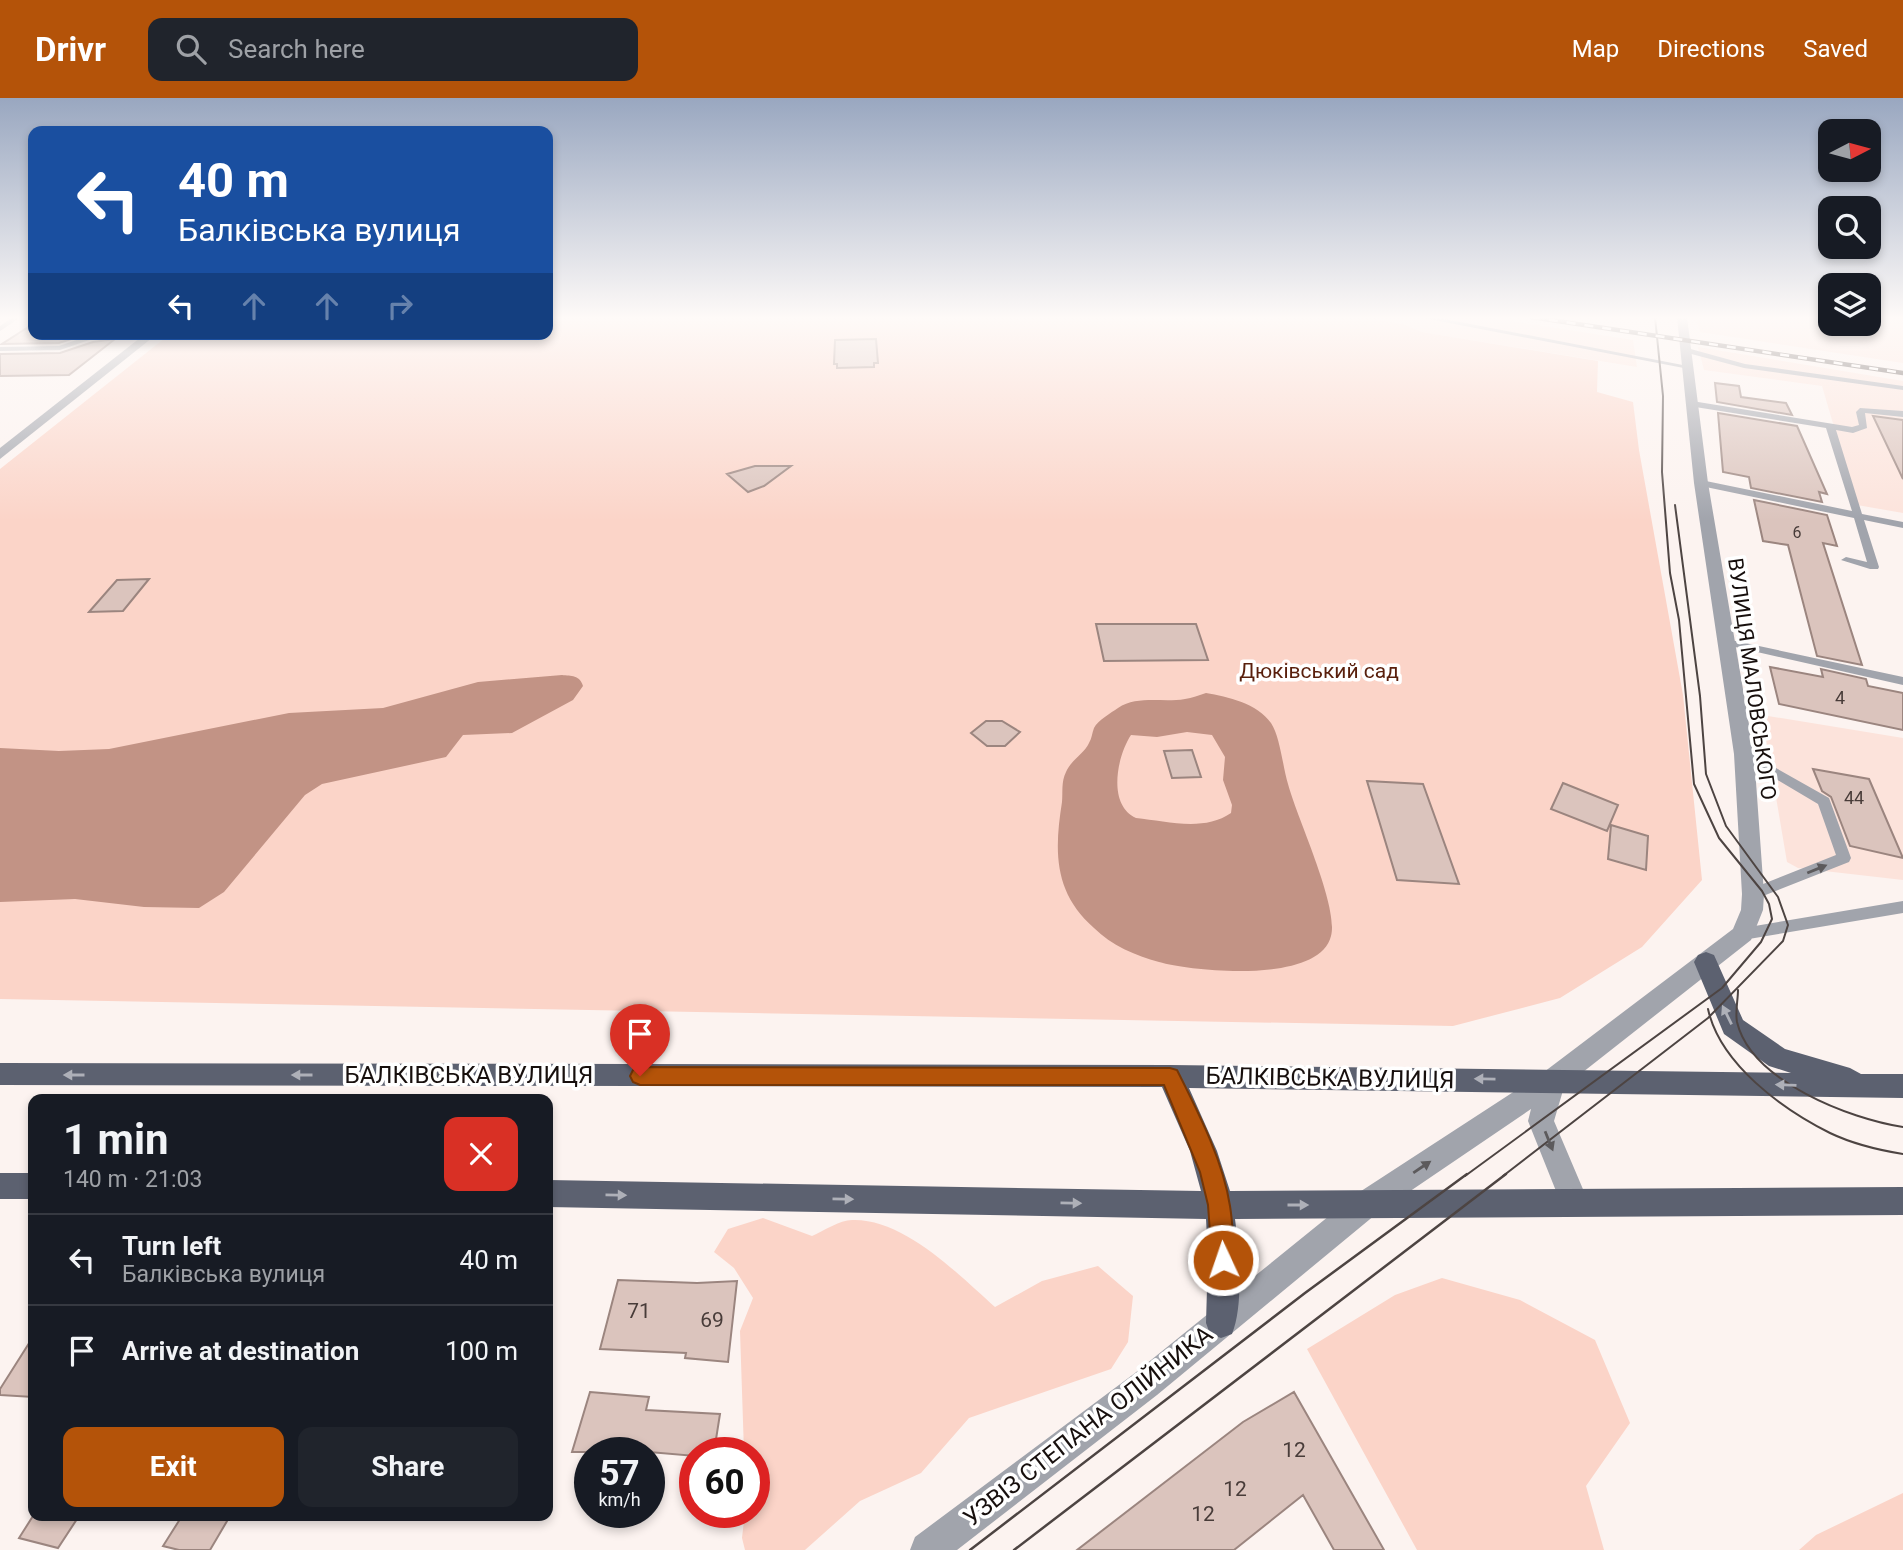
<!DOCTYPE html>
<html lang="en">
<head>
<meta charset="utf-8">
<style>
	:root { --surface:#171b24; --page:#20242c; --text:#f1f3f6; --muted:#9ea1a6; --line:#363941; --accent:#b45309 }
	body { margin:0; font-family:Roboto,sans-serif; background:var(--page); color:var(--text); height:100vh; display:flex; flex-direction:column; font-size:26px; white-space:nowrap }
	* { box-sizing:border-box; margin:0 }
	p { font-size:23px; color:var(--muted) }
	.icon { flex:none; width:38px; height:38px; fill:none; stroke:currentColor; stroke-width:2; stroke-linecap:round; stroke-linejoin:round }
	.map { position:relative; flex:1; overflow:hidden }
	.panel { position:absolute; left:28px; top:996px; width:525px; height:427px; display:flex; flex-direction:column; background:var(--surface); border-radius:14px; box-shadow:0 4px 10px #0003 }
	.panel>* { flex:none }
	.guide { position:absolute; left:28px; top:28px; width:525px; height:214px; border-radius:14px; box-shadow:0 4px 10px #0003; background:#1a4fa0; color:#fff; overflow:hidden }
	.needle { width:46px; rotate:84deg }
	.fabs { position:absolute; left:1818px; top:21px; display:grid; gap:14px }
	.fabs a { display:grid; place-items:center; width:63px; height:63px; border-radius:14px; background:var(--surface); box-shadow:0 4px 10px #0003; font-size:35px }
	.speed { position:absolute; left:574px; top:1339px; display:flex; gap:14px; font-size:35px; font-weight:700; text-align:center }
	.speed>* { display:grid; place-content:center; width:91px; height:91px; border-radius:50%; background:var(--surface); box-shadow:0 4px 10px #0003; line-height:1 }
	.speed small { font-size:18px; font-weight:400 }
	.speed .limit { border:10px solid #d22; background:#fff; color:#111 }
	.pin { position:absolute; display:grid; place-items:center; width:60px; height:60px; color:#fff; margin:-72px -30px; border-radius:50% 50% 50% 0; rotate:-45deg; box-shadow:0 0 7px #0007 }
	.pin .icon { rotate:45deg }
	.me { position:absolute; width:77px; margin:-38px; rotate:357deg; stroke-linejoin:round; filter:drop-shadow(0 0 5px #0008) }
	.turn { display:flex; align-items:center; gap:24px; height:147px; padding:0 35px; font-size:32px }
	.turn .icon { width:91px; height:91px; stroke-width:2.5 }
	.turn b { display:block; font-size:49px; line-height:60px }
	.lanes { display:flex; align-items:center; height:66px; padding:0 35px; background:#0003; justify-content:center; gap:35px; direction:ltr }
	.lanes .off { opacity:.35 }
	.round { display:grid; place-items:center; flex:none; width:74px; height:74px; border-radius:14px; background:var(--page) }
	.headline { display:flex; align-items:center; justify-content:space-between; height:119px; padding:0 35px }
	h1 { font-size:42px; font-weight:700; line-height:52px }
	.button { display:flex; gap:14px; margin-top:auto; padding:14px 35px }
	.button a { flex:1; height:80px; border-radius:14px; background:var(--accent); color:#fff; font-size:28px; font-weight:700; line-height:80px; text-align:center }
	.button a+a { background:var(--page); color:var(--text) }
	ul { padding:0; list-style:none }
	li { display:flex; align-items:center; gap:21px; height:91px; padding:0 35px; border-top:2px solid var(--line) }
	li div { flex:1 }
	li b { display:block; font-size:26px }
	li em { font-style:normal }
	header { display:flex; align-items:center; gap:42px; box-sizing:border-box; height:98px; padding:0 35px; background:var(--accent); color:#fff }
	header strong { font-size:33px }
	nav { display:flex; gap:38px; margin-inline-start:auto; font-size:24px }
	.search { width:490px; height:63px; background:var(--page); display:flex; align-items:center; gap:18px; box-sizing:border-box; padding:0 24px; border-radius:14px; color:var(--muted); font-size:26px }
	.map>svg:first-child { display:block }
</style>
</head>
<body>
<header>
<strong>Drivr</strong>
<div class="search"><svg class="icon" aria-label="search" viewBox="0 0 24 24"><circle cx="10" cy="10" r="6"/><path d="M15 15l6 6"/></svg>Search here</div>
<nav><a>Map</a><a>Directions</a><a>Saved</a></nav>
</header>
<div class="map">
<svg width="1903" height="1452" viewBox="0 0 1903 1452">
	<rect width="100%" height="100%" fill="#fcf3f0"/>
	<path fill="#fce3db" d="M1368 219H1485L1633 242 1637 269 1422 234 1403 226Z
		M1696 219H1830V226H1869V219H1903V265L1700 234Z
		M1698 249 1903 283V415L1857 407 1822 288 1704 272Z
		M1762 617 1903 640V782L1798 770 1787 764Z"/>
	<path fill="#fbd4c8" d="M548 219H1368L1403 226 1422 234 1598 263 1597 294 1633 304 1639 352 1683 597 1702 782 1642 849 1560 900 1453 928 0 901V371L170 236H548Z
		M763 1120 812 1138C823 1133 840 1122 852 1122 904 1120 959 1177 995 1209L1042 1183 1098 1168 1133 1198 1128 1244 1111 1271 969 1320 921 1375 860 1403 805 1452H745L742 1440 745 1414H754V1354H744L740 1233 753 1200 734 1170 714 1154 728 1131Z
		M1442 1180 1520 1202 1595 1242 1630 1325 1586 1388 1604 1452H1417L1307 1251 1395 1197Z
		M1903 1395V1452H1799L1816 1437Z"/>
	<path fill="#c29385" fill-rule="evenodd" d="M562 577C571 578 580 577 583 588L573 602 512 635 463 637 446 659 322 686 305 697 224 794 199 810 144 809 75 801 0 804V650L59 653 109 651 289 615 383 610 478 584Z
		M1206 595C1228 599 1257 605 1271 625 1280 638 1283 670 1288 686 1297 720 1339 808 1331 838 1319 886 1195 874 1159 864 1136 858 1111 847 1094 830 1054 795 1054 754 1062 704 1063 694 1061 684 1066 674 1071 662 1084 656 1089 645 1092 640 1092 635 1094 630 1098 622 1111 615 1118 610 1138 597 1163 605 1185 601 1192 600 1199 597 1206 595ZM1187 634 1212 637 1225 659 1223 682 1232 707 1231 715C1204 734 1166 723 1136 720 1107 707 1117 658 1131 637L1157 639Z"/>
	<path fill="#dbc4bd" stroke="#9b857f" stroke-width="2" d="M33 226V236H62L55 241H71L59 245 2 246Z
		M115 241 69 277 0 278V256L60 255 93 244Z
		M876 241 878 265H874V269L837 270V266H834L835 242Z
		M1715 285 1739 288 1741 299 1786 305 1792 317 1717 304Z
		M1718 315 1797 328 1827 396 1819 394 1822 404 1751 390 1749 379 1723 374Z
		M1873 318 1903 322V381Z
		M755 368H791L764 388 748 394 727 376Z
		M1754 402 1827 417 1837 448 1823 445 1862 567 1817 558 1788 447 1763 443Z
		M149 481 123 513 89 514 117 482Z
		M1096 526H1196L1208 562 1104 563Z
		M1770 569 1823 579 1821 571 1866 581 1868 588 1903 595V632L1779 606Z
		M986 623H1002L1020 634 1005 648H987L971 635Z
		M1192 652 1201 679 1172 680 1164 653Z
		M1813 671 1869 681 1903 760 1850 748 1831 699 1822 693Z
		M1367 683 1423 686 1459 786 1397 782Z
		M1563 685 1618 707 1607 733 1551 711Z
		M1611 727 1648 738 1646 772 1608 761Z
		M618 1182 697 1185 737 1183 728 1264 685 1260 686 1255 600 1251Z
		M33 1239V1299L0 1297V1291Z
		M590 1294 649 1299 646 1312 720 1316 714 1354H695V1358L649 1354H572Z
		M1294 1294 1384 1452H1334L1303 1397 1234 1452H1077L1243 1324Z
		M33 1418H79L58 1450 19 1440Z
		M182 1418H230L210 1452H179L163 1448Z"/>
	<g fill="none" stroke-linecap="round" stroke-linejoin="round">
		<path fill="#a1a4ac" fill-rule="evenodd" d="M13 219H21L0 233V228Z
			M1418 219H1434L1693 269 1689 271Z
			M138 236 92 241 60 252 0 253V249L59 248 91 237Z
			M1687 250 1745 266 1903 288V292L1744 270 1684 254 1683 252Z
			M1692 303 1852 329 1859 327 1856 314 1860 310 1903 313V319L1865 315 1867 330 1853 335 1836 332 1862 416 1903 424V430L1864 422 1879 469 1878 471H1870L1841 462 1846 459 1867 464 1854 420 1701 388 1696 385 1701 382 1852 413 1826 330 1689 308 1688 306Z
			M1726 541 1903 579V587L1722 546 1720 544Z
			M1744 652 1829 700 1851 760 1849 764 1758 800H1748L1746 796 1748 792 1836 757 1818 706 1739 659 1737 656 1739 653Z
			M1903 803V815L1743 842 1738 840 1735 836 1738 832 1743 830Z"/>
		<path fill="#a1a4ac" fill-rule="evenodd" d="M145 236H157L0 361V350Z"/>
		<path fill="#a1a4ac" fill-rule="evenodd" d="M1677 219H1687L1708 385 1754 656 1764 796 1763 812 1751 842 1564 989 1554 1023 1588 1103 1584 1113 1574 1117 1564 1113 1528 1023 1531 1011 1375 1117 1157 1297 957 1452H910L915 1439 1135 1275 1355 1097 1544 974 1733 831 1741 812 1742 796 1734 656 1694 385Z"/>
		<path fill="#5c6170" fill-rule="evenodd" d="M1706 854 1714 857 1743 922 1785 951 1850 970 1861 976H1903V1000L1189 990 1217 1053 1230 1093 1903 1089V1117L1235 1121C1239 1152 1244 1207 1232 1236L1221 1240 1210 1236 1206 1225 1208 1156 1206 1121 548 1109V1082L1201 1093 1190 1053 1162 989 0 987V965L1170 967 1791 975 1769 968 1724 936 1694 864 1698 857Z
			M0 1075H33V1101H0Z"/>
		<path stroke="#4d4442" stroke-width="2" d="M1738 892C1738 902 1735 914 1737 924 1751 983 1850 1021 1903 1029
			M1708 911C1720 966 1782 1011 1830 1035 1853 1046 1878 1052 1903 1056
			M1465 1078 1722 890 1761 844 1772 821 1769 806 1762 793 1719 740 1694 686 1679 522 1670 475 1662 374 1663 298 1655 219
			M1503 1078 1708 920 1783 843 1788 827 1778 799 1726 728 1706 676 1700 598 1675 407"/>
		<path stroke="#4d4442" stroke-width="2.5" d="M970 1452 1305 1195 1467 1076
			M1014 1452 1506 1076"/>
		<g stroke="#4d4442" stroke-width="4.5">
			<path id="rail" d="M1531 219 1903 275"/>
		</g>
		<use href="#rail" stroke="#fff" stroke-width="2.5" stroke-dasharray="9" stroke-linecap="butt"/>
	</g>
	<defs><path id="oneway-solid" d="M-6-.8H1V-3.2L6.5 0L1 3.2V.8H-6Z" transform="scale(1.75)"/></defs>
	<g fill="#5c5a5c">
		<use href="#oneway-solid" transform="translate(1817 771) rotate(-22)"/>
		<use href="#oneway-solid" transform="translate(1549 1043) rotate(68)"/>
		<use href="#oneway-solid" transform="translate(1422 1069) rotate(-34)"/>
	</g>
	<g fill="#aeb0b8">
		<use href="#oneway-solid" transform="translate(1727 917) rotate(-116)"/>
		<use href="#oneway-solid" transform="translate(74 977) rotate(-180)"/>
		<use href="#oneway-solid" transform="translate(302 977) rotate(-180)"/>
		<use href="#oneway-solid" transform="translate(1485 981) rotate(-179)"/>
		<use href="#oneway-solid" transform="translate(1786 987) rotate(-178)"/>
		<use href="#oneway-solid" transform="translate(616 1097) rotate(1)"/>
		<use href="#oneway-solid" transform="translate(843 1101) rotate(1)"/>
		<use href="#oneway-solid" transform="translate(1071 1105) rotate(1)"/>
		<use href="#oneway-solid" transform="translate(1298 1107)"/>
	</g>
	<linearGradient id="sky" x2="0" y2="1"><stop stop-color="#99a7c0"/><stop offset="0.52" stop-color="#fefaf8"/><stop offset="1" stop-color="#fefaf8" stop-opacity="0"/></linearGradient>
	<rect width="1903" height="423" fill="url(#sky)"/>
	<path fill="#b45309" stroke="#753606" stroke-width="2" d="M640 969 1170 970 1177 972C1198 1014 1223 1062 1230 1108 1233 1126 1233 1144 1235 1162L1231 1170 1223 1174 1215 1170 1212 1162 1208 1107 1200 1074 1164 987H640L633 984 630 978 633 972Z"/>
	<g text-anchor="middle" stroke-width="7" stroke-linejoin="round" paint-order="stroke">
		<g font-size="16" fill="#483c39">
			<text x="1797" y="440">6</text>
		</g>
		<g font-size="18" fill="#483c39">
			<text x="1840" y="606">4</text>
			<text x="1854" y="706">44</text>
		</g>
		<g font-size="21" fill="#591f0c" stroke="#fff">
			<text x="1319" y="580">Дюківський сад</text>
		</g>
		<g font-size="21" fill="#170f0d" stroke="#fff">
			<text transform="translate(1752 581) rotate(82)" y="7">ВУЛИЦЯ МАЛОВСЬКОГО</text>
		</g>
		<g font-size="21" fill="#483c39">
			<text x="639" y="1220">71</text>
			<text x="712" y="1229">69</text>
			<text x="1294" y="1359">12</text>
			<text x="1235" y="1398">12</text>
			<text x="1203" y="1423">12</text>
		</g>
		<g font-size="24" fill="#170f0d" stroke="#fff">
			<text x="469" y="985">БАЛКІВСЬКА ВУЛИЦЯ</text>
			<text transform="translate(1330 980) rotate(1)" y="8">БАЛКІВСЬКА ВУЛИЦЯ</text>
			<text transform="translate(1088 1328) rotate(-38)" y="8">УЗВІЗ СТЕПАНА ОЛІЙНИКА</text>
		</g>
	</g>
</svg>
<div class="fabs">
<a><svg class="needle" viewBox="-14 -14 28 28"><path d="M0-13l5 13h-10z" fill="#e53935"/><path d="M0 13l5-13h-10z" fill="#9ea1a6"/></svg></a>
<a><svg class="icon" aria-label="search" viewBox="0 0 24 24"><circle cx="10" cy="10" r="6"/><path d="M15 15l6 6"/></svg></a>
<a><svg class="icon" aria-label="layers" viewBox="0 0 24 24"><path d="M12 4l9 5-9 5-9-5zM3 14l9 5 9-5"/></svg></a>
</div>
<div class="speed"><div>57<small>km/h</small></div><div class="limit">60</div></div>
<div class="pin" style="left:640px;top:978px;background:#d93025"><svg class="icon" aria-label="arrive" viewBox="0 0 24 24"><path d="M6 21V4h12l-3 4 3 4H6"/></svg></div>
<svg class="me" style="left:1223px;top:1162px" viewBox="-20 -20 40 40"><circle r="17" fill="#b45309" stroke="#fff" stroke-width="3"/><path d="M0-11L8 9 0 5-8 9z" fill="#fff"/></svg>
<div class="guide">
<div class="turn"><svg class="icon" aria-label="left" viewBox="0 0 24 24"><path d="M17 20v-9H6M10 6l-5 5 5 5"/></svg><div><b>40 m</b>Балківська вулиця</div></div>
<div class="lanes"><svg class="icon" aria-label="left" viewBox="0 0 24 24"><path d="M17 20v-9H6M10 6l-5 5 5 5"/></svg><svg class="icon off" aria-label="ahead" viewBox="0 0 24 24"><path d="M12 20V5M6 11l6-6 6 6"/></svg><svg class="icon off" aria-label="ahead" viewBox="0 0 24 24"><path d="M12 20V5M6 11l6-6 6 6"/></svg><svg class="icon off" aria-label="right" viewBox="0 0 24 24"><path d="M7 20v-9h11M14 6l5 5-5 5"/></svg></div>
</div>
<section class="panel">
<div class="headline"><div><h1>1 min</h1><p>140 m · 21:03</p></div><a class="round" style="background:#d93025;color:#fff"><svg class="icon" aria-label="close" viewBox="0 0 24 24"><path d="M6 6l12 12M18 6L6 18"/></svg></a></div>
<ul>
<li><svg class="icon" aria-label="left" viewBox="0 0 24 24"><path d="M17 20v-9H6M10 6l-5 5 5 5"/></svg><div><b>Turn left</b><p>Балківська вулиця</p></div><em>40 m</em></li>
<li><svg class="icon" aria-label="arrive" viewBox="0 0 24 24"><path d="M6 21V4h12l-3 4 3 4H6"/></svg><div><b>Arrive at destination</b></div><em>100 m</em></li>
</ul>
<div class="button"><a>Exit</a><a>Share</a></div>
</section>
</div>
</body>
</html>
